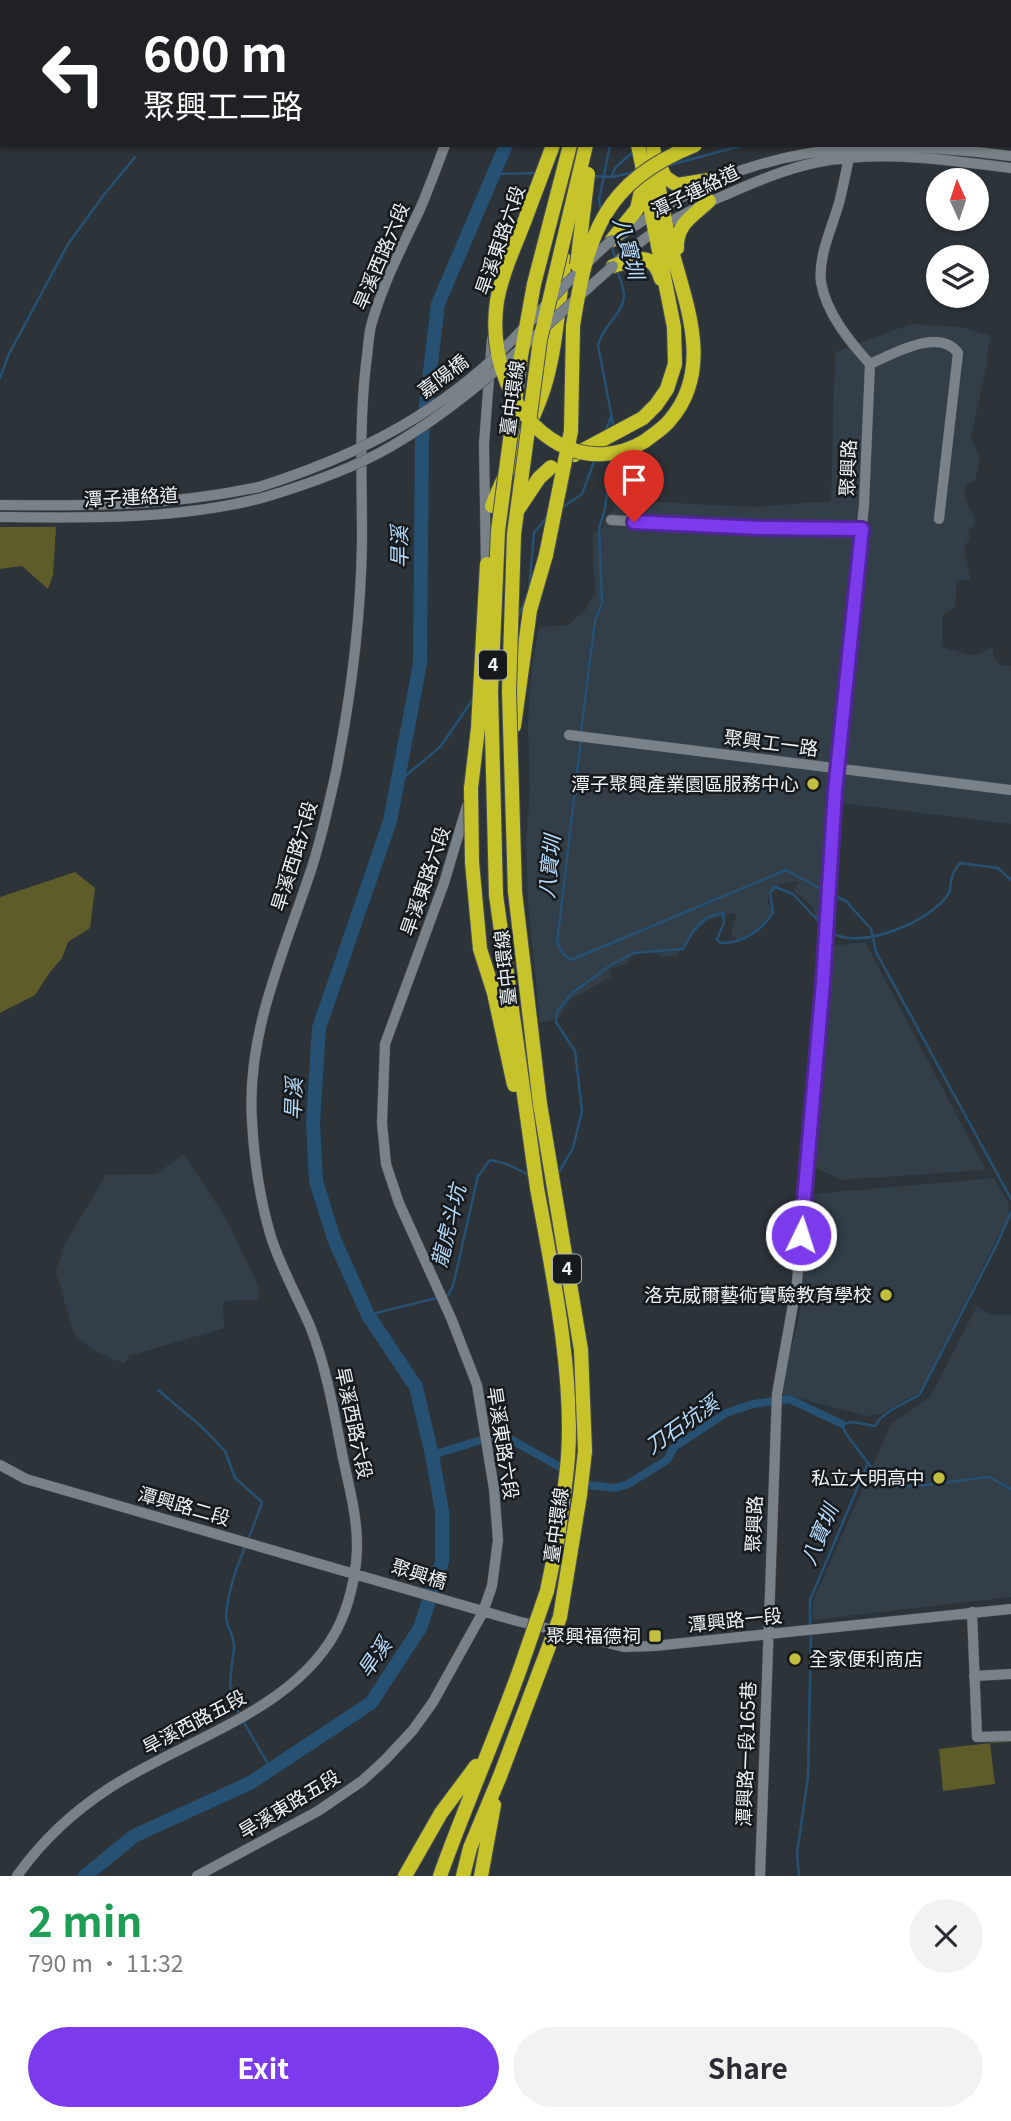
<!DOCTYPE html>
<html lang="en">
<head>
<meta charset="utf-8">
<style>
	:root { --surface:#fff; --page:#f2f2f3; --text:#2b2b33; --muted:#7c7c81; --accent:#7c3aed }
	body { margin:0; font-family:Georgia,"Noto Sans TC",serif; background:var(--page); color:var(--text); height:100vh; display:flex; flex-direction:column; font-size:26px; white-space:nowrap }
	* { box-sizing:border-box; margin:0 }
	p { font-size:23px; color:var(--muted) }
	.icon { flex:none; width:38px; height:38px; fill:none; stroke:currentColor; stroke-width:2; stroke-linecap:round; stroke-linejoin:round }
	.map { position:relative; height:1876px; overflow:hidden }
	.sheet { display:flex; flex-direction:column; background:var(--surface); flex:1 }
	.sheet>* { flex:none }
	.hud { position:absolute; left:0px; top:0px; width:1012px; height:147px; box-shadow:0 2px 5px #0004; background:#202124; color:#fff; overflow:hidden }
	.needle { width:46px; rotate:357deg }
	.buttons { position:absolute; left:926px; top:168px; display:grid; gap:14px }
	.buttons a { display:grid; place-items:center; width:63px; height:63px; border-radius:50%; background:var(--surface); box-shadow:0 2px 5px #0004; font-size:35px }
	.pin { position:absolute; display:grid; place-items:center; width:60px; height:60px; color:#fff; margin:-72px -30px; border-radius:50% 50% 50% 0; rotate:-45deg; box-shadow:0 0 7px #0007 }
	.pin .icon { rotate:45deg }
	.me { position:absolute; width:77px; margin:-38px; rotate:4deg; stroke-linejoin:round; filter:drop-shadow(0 0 5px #0008) }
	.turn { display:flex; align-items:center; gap:24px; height:147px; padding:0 28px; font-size:32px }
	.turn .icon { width:91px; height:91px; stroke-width:2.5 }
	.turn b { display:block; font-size:49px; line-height:60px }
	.round { display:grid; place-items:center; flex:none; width:74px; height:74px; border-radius:37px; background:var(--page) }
	.overview { display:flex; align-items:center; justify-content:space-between; height:119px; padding:0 28px }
	h1 { font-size:42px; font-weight:700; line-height:52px; color:#1e9e55 }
	.primary-button { display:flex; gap:14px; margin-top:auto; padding:14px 28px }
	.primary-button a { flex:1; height:80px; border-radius:42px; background:var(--accent); color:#fff; font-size:28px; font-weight:700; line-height:80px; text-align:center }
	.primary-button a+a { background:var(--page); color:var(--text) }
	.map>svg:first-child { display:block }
</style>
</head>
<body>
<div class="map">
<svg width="1011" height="1876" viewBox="0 0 1011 1876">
	<rect width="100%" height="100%" fill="#2c3339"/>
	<path fill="#323e48" d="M911 324 961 327 991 336 987 354V363L971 437 980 459 975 480 966 486 965 495 970 511 974 515 975 525 968 530 970 537 964 548 971 581 965 579 957 582 955 606 942 616V647L971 655 980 654 992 646 995 659 1002 666H1011V824L840 803 827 923H817L813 907 794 891 798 881 777 885V887L769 889 768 902 773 913 764 926 738 940 731 934 736 915 734 913 709 920 690 936 677 956 661 957 652 950 631 956 627 964 609 969 611 977 570 1000 559 1018 540 1023 528 902 526 844 530 790 528 723 532 665 539 627 568 625 585 610 593 596H596L593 561V532L602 529 608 514 613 511 614 500 754 507 831 501 835 352Z
		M865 942 986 1170 843 1180 813 1167 831 946Z
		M184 1154 227 1220 258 1285 259 1300 223 1301 224 1328 129 1356 124 1364 90 1348 74 1334 56 1272 64 1245 106 1175 156 1174Z
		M994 1178 1009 1204 1008 1216 920 1392 880 1414 867 1416 783 1394 788 1359 799 1319 809 1210 813 1194Z
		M977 1306 992 1315H1011V1597L812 1620 813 1601 891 1424 930 1397Z"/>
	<path fill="#5e5d2a" d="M0 527H56L53 575 48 589 22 566 0 569Z
		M75 872 95 888 90 928 68 942 62 958 50 972 35 995 0 1013V897Z
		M1011 1736V1742L990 1743 995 1784 943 1791 939 1749 990 1743V1737Z"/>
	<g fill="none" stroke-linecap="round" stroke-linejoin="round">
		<path stroke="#265173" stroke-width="2.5" d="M710 2 711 0
			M1010 137H1011
			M666 166 744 145
			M495 174 538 173
			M594 176 612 177 635 172
			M612 176 615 168 635 150
			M601 210 599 200 610 145
			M612 247 616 260
			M0 378 9 354 68 244 103 196 135 157
			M614 429 598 345C602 326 625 313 624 293 623 286 619 277 617 270
			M606 430 611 417
			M560 509 582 494 595 459
			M518 617 529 591 534 533 546 518
			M581 732 595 621 602 603 599 528 604 513 613 459
			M581 739 557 943 563 954 571 960 786 870 827 892
			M397 783 441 746 473 699
			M833 895 846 901 871 929 876 952 1011 1199
			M829 931C858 953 932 921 949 893 951 888 950 882 952 877 953 872 957 867 960 863L998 868 1011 880
			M558 1174 573 1148 582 1111 575 1051 556 1022 557 1011 572 993 611 965 633 953 683 949C693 931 700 915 723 913L724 923 717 939 720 943C743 943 760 932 773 913L770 892 775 887 793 894 824 927
			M443 1296 448 1295 453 1286 478 1176 490 1160 507 1164 529 1175
			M368 1315 437 1298
			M158 1390 202 1427 225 1451 235 1478 262 1502C250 1540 229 1575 226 1616 226 1627 235 1636 234 1647 232 1674 224 1690 240 1715
			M868 1463 886 1487 917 1486 989 1477 1011 1489
			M810 1628V1600L868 1463 846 1434 842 1424 853 1422 875 1426C884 1410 905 1404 920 1394L998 1242 1011 1212
			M243 1721 271 1769
			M799 1876 797 1853 808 1777 811 1634"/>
		<path stroke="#265173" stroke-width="8" d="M432 1455 501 1434 567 1471
			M581 1480 589 1485 615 1488 628 1484 667 1460 674 1447 726 1413 753 1404 789 1399 842 1424"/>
		<path stroke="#265173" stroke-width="14" d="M540 2V0
			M85 1876 134 1836 250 1783 371 1703 420 1628 442 1562V1511L432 1455 416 1387 368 1315 334 1239 316 1181 313 1122 319 1028 390 821 420 664 422 439 438 304 506 145"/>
		<g stroke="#484e53" stroke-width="11">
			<path id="minor" d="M232 0 234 2
				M38 2 42 0
				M485 2V0
				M877 2V0
				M0 18H2
				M619 236C652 215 684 193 721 178 815 139 912 143 1011 156
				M616 263C648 232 682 213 723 196 753 183 782 170 814 163 879 149 946 160 1011 168
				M870 364C893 354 939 327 958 353L939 519
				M0 505C91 506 169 506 259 487
				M0 517C88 518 176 520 262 498
				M611 520 760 528 862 529
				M486 568 484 444 492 339
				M569 735 1011 790
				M0 1465 26 1479 517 1621 624 1647 654 1646 1011 1609
				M972 1612 977 1737 1011 1736
				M974 1676 1011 1674
				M17 1876C41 1842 73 1812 108 1789 183 1739 302 1710 341 1621 351 1598 357 1569 357 1545 357 1515 349 1487 343 1458 334 1413 327 1369 310 1326 297 1296 281 1268 271 1237 260 1200 254 1159 252 1121 246 1032 285 950 312 867 322 836 329 804 336 772 351 696 361 617 362 540 362 481 359 423 366 364 368 352 368 338 371 326 382 285 402 247 420 209 429 188 437 166 445 145
				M197 1876 318 1811 362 1781 385 1760 413 1730 433 1702 483 1612 492 1586 498 1540 494 1489 477 1385 451 1318 399 1203 386 1164 382 1123 385 1044 444 883 467 806
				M760 1876 777 1394 797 1282 823 982 837 770 864 505 870 364C850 342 826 313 821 282 818 256 832 228 839 203 844 184 847 165 852 145"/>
		</g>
		<g stroke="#484e53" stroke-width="16">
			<path id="highway" d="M806 0 807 2
				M821 0 822 2
				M592 2V0
				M609 2V0
				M625 2V0
				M642 2 643 0
				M655 2 656 0
				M672 2 673 0
				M659 164 665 177 677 185 722 178
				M612 240 637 209 643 182
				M677 248C676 224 693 216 709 201
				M613 266C636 260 652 249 661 279
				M571 431 573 326
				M645 441C654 434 664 428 670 420 713 370 687 307 672 251 663 217 657 180 653 145
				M574 455 643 418 656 405 667 389 675 364 674 327 638 145
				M492 506C507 466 531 429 544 388 557 346 558 302 565 260
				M514 726 530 610 546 555
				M537 1188C552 1270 574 1374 568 1457 566 1482 562 1507 559 1532
				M405 1876 441 1813 476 1766
				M440 1876C465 1806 495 1739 520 1669
				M463 1876 470 1848 500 1776
				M481 1876 494 1805"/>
		</g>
		<use href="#minor" stroke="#7a8289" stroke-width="10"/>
		<use href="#highway" stroke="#c7c32b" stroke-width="14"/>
		<g stroke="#484e53" stroke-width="11" stroke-linecap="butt">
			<path id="minor-bridge" d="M259 487C347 459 427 421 495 357 535 319 570 276 612 240
				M262 498C306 485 350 470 390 447 473 399 541 329 613 266"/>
		</g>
		<g stroke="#484e53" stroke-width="16" stroke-linecap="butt">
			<path id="highway-bridge" d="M553 145C544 170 534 195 525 220 515 246 502 273 497 301 489 354 510 417 559 444 587 459 619 457 645 441
				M577 265 588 174
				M573 326C587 235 603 182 695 145
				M519 508 539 478 551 467
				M546 555 571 431
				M487 564 478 728 471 788 472 862 480 949 494 993 514 1085
				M537 1188 496 895 491 691 498 531 521 356 534 284 570 145
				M520 1669 547 1591 559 1532
				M500 1776 560 1617 580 1495 585 1451 581 1350 540 1104 515 892 509 691 514 534 540 340 586 145"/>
		</g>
		<use href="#minor-bridge" stroke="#7a8289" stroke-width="10"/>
		<use href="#highway-bridge" stroke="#c7c32b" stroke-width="14"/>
	</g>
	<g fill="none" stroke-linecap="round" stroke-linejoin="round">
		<g stroke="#51269a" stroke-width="18">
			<path id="route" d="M634 522 760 528 862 529 835 791 823 982 801 1235"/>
		</g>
		<use href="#route" stroke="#7c3aed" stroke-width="12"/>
	</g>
	<g fill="#c1be40" stroke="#171a1d" stroke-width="2.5">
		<circle cx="813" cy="784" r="7"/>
		<circle cx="886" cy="1295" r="7"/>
		<circle cx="939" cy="1478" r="7"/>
		<rect x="648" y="1629" width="14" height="14" rx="3.5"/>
		<circle cx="795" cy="1659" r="7"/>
	</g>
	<g text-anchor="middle" stroke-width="5" stroke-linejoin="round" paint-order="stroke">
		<g fill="#171a1d" stroke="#adb1b5" stroke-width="2">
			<rect x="479" y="650.5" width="28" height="29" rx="5"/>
			<rect x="553" y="1254.5" width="28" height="29" rx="5"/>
		</g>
		<g font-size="18" font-weight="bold" fill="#edf2f6">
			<text x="493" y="671">4</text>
			<text x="567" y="1275">4</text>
		</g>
		<g font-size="19" fill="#edf2f6" stroke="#171a1d">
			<text transform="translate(695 191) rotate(-26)" y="7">潭子連絡道</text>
			<text transform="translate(500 240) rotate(-71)" y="7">旱溪東路六段</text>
			<text transform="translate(381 256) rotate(-67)" y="7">旱溪西路六段</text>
			<text transform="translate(443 376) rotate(-37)" y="7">嘉陽橋</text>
			<text transform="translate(512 398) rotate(-82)" y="7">臺中環線</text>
			<text transform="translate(848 468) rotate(-88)" y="7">聚興路</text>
			<text transform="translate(131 497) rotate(-3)" y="7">潭子連絡道</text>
			<text transform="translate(771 743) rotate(7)" y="7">聚興工一路</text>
			<text transform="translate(294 856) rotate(-73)" y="7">旱溪西路六段</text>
			<text transform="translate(425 881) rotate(-71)" y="7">旱溪東路六段</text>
			<text transform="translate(505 968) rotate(-96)" y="7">臺中環線</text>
			<text transform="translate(354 1423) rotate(78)" y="7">旱溪西路六段</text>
			<text transform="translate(503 1443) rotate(81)" y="7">旱溪東路六段</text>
			<text transform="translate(184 1506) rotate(16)" y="7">潭興路二段</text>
			<text transform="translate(754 1524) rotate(-88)" y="7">聚興路</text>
			<text transform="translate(556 1525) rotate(-82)" y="7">臺中環線</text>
			<text transform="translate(419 1574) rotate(17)" y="7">聚興橋</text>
			<text transform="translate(735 1620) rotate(-6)" y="7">潭興路一段</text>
			<text transform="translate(194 1722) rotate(-28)" y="7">旱溪西路五段</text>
			<text transform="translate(746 1754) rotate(-88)" y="7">潭興路一段165巷</text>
			<text transform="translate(289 1804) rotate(-31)" y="7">旱溪東路五段</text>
		</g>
		<g font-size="19" fill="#edf2f6" stroke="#171a1d" text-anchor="end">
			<text x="799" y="791">潭子聚興產業園區服務中心</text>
			<text x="872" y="1302">洛克威爾藝術實驗教育學校</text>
			<text x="925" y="1485">私立大明高中</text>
			<text x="641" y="1643">聚興福德祠</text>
			<text x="809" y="1666" text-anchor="start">全家便利商店</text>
		</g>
		<g font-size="21" font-style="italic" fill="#b4dbfc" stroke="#171a1d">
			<text transform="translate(628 248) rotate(75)" y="7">八寶圳</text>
			<text transform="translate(400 547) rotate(-90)" y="7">旱溪</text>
			<text transform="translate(550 867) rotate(-84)" y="7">八寶圳</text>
			<text transform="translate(294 1099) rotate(-88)" y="7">旱溪</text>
			<text transform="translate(449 1226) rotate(-76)" y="7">龍虎斗坑</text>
			<text transform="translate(682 1425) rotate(-35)" y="7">刀石坑溪</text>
			<text transform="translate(820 1535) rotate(-67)" y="7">八寶圳</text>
			<text transform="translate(375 1658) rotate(-56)" y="7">旱溪</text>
		</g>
	</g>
</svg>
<div class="buttons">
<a><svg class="needle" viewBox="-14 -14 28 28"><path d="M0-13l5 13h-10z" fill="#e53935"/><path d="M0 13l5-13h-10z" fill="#7c7c81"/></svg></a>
<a><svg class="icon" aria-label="layers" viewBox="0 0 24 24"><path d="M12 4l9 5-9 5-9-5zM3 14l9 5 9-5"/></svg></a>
</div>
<div class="pin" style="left:634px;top:522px;background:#d93025"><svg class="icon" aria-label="arrive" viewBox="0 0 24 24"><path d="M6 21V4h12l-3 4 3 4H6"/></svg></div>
<svg class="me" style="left:801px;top:1235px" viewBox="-20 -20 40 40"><circle r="17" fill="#7c3aed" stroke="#fff" stroke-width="3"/><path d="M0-11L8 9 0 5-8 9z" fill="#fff"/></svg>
<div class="hud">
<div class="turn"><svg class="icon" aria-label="left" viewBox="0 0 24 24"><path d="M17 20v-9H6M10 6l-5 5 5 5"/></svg><div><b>600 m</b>聚興工二路</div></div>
</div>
</div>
<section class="sheet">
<div class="overview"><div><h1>2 min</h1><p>790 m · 11:32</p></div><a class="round"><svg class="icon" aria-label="close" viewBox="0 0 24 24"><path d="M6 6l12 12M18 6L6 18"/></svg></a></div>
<div class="primary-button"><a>Exit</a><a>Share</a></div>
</section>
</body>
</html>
